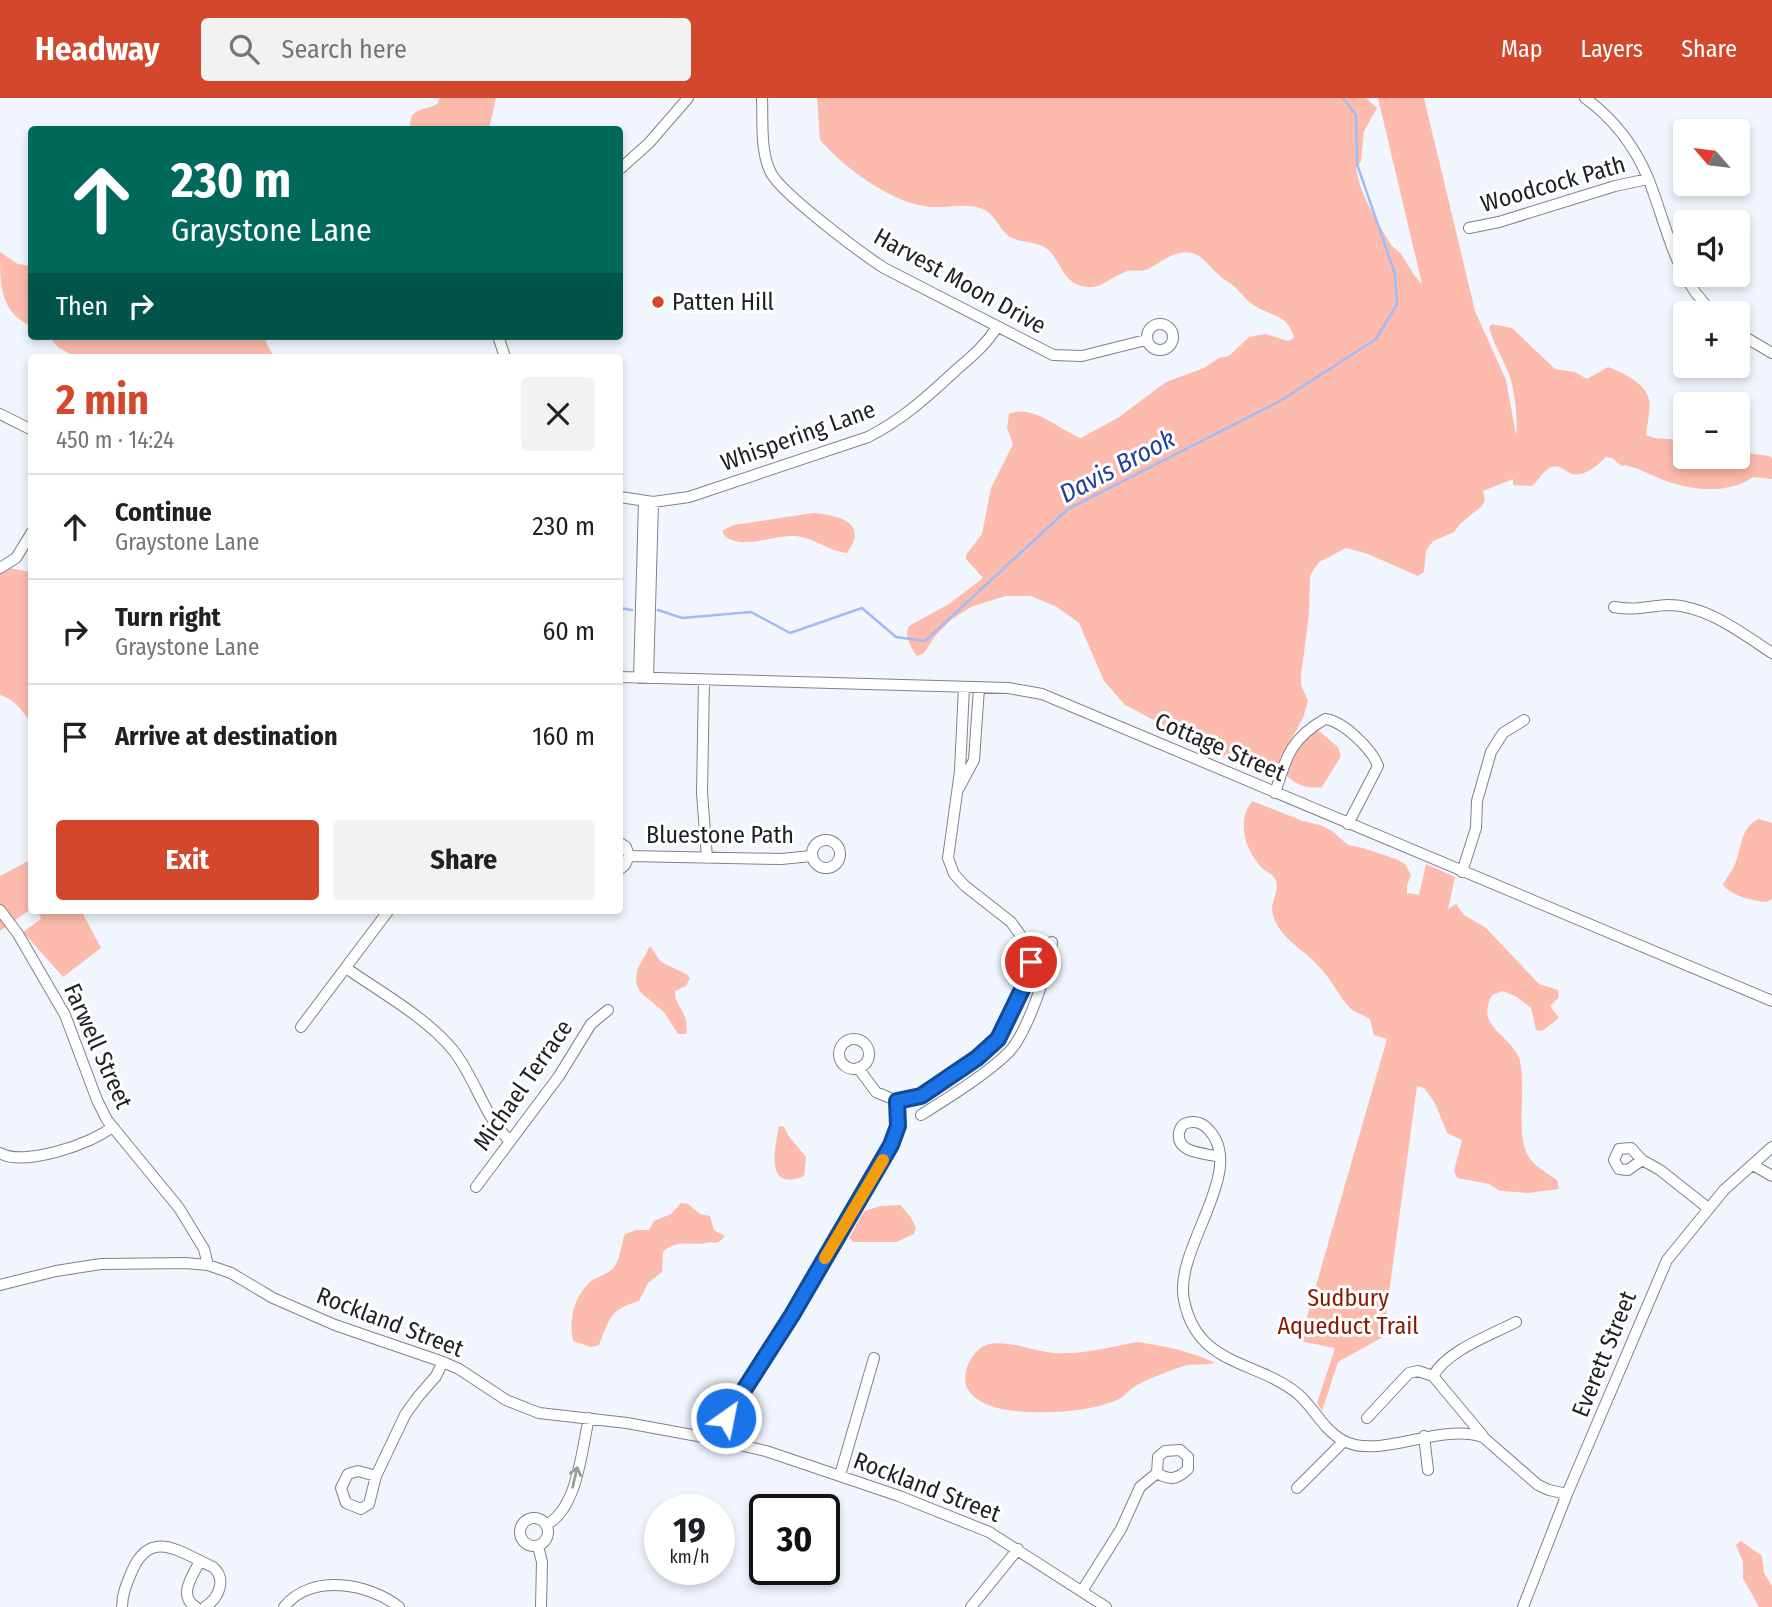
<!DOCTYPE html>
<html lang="en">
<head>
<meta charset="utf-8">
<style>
	:root { --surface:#fff; --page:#f2f2f2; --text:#202124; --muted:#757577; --line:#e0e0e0; --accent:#d3482c }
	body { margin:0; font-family:"Fira Sans Condensed",sans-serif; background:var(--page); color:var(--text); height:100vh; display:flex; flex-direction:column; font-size:26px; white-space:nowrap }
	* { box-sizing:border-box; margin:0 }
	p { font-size:23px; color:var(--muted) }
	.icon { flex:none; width:38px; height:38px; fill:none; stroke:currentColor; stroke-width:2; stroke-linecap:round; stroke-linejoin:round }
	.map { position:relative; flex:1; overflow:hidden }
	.sheet { position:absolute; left:28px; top:256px; width:595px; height:560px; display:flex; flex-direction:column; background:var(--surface); border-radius:7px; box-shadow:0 4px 10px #0003 }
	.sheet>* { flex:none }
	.top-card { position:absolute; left:28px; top:28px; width:595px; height:214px; border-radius:7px; box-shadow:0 4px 10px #0003; background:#00695c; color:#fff; overflow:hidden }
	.needle { width:46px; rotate:298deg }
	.tools { position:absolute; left:1673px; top:21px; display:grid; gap:14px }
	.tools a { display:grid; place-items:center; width:77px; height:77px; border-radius:7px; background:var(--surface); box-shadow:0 4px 10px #0003; font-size:35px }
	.speed { position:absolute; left:644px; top:1396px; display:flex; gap:14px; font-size:35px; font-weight:700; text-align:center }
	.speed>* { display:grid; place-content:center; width:91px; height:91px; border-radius:50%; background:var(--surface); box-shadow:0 4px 10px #0003; line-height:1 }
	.speed small { font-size:18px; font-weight:400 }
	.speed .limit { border:4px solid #111; border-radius:10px; background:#fff; color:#111 }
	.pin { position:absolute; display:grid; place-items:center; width:60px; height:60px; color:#fff; margin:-30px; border:4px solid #fff; border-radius:50%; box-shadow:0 2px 7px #0007 }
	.me { position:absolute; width:77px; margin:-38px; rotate:33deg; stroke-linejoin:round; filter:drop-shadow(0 0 5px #0008) }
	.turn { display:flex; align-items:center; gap:24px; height:147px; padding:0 28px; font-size:32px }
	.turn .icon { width:91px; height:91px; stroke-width:2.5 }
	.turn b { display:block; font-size:49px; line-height:60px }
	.then { display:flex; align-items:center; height:66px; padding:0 28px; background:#0003; gap:14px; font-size:26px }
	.round { display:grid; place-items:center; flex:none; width:74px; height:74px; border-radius:7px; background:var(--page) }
	.head { display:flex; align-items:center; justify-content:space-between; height:119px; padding:0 28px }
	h1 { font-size:42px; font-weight:700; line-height:52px; color:var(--accent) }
	.button { display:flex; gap:14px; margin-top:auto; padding:14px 28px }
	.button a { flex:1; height:80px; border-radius:7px; background:var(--accent); color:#fff; font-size:28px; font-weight:700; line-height:80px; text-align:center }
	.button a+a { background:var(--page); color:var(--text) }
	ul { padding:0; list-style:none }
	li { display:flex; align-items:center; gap:21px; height:105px; padding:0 28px; border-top:2px solid var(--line) }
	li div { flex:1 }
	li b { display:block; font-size:26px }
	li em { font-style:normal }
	header { display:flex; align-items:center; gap:42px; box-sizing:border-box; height:98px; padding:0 35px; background:var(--accent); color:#fff }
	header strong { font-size:33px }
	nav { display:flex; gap:38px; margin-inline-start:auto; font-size:24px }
	.search { width:490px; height:63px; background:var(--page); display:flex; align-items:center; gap:18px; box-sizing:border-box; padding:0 24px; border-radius:7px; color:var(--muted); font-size:26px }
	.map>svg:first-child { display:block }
</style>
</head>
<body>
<header>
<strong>Headway</strong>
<div class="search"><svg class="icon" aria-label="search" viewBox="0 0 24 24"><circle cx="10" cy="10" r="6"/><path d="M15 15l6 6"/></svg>Search here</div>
<nav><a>Map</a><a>Layers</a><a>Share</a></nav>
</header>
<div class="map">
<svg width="1772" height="1509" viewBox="0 0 1772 1509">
	<rect width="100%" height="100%" fill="#f1f6fe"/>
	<path fill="#fcbbac" d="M440 0H496L489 31H410C409 9 421 14 437 6Z
		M817 0H1366L1377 10 1364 33 1361 63 1356 70C1360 97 1375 119 1388 142 1391 149 1399 152 1403 159 1410 169 1413 178 1422 186L1378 0H1424L1475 213 1506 282 1516 337C1518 321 1515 293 1509 276 1503 260 1493 246 1489 229L1492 226 1512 230 1555 271 1575 274 1587 281 1608 269C1621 274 1643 284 1648 298 1652 308 1647 325 1646 337L1654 340 1685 342V359H1738V354L1769 358 1772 360V381L1753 379C1731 395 1697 393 1672 385 1656 380 1642 371 1625 367L1622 368 1612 360 1606 359C1598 367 1585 379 1572 376 1565 374 1561 366 1552 369 1543 372 1539 382 1532 388L1513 387V381L1483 393 1485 402 1482 408 1460 426 1454 434 1433 443 1426 453 1424 474 1418 478 1368 456 1346 450 1319 464 1310 477 1309 517 1301 577V587L1308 603 1303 620 1275 671 1270 673 1222 659 1191 644 1171 631 1125 607 1104 583 1079 525 1057 509 1031 498H1005L971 509 952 521 935 538 924 555 917 558C911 550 904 538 909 528L949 506 983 480 966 461V457L982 436 991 390 1013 346 1007 330 1009 316C1033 305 1059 332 1081 340L1119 319 1166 284 1204 270 1219 260 1229 258 1249 239 1266 236 1288 243 1294 240C1289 216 1270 218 1255 208 1247 203 1242 196 1236 190 1231 185 1224 182 1219 177 1210 170 1206 161 1195 156 1177 149 1161 165 1146 172 1140 174 1132 171 1125 174 1108 180 1099 196 1076 186 1061 179 1059 159 1046 150 1035 143 1021 145 1010 139 1000 133 996 118 985 112 969 104 949 110 932 109 894 107 844 70 820 42Z
		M0 154 18 166 31 168V228C0 214 0 187 0 154Z
		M48 238H264L268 249 275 259H95L70 256 59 250Z
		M813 415C837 417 870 424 847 455 828 453 814 439 794 438 771 437 740 454 723 436V432L734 427Z
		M9 470 31 474V626C25 615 13 600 0 597V473Z
		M1319 633 1338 649 1341 658 1322 689C1308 691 1298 688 1287 678 1286 660 1302 638 1319 633Z
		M1252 703 1303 723 1320 727 1332 733 1348 747 1363 750 1396 761 1405 766 1411 777 1407 787V797L1408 795 1419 797 1426 766 1455 779 1448 811 1456 806 1464 817 1486 830 1539 886 1558 892 1559 899 1550 908 1559 920 1542 933 1536 932 1531 910 1517 899 1503 893 1492 897C1475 929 1508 934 1519 960 1528 986 1513 1042 1531 1062 1538 1070 1548 1076 1557 1082L1559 1091 1528 1095 1500 1093 1489 1086 1457 1080 1454 1073 1462 1042 1447 1035 1435 1005 1424 990 1417 988 1383 1239 1338 1264 1322 1313 1317 1305 1335 1250 1300 1243 1387 941 1374 937 1370 921C1364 917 1356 915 1351 911 1340 900 1333 884 1322 872 1307 853 1280 842 1273 817 1269 804 1281 792 1275 781 1273 776 1267 774 1263 771 1245 753 1236 724 1252 703Z
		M1759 721 1772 725V801L1767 804C1753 803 1732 798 1723 787 1726 780 1732 774 1735 766 1742 750 1740 729 1759 721Z
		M30 762 31 811 0 833V778Z
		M37 812H81L101 850 63 879 23 834 41 821Z
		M650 848 661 864 686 876 690 880 686 888 675 893C674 909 690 913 686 936H678L664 914 640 894 636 885 637 872Z
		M779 1028 784 1029 788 1037 806 1059 804 1078C764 1095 775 1049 779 1028Z
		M681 1105 688 1106 700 1116 710 1118 714 1132 725 1138C720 1144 718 1146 710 1144 694 1149 676 1140 663 1154L662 1174 648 1185 639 1203C609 1212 610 1220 599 1247L591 1249 573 1243C569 1223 573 1201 588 1186 595 1178 608 1178 615 1168 621 1158 621 1146 625 1136L636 1132H649L654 1123 671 1116Z
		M900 1107 910 1118 916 1130 914 1136 896 1144H853L849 1140 864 1113 881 1108Z
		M1137 1244C1164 1248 1191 1253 1215 1265 1204 1268 1194 1265 1183 1268 1168 1274 1147 1280 1134 1289 1128 1293 1124 1299 1117 1302 1090 1313 1057 1315 1028 1314 1009 1313 981 1310 969 1293 958 1279 972 1250 989 1246 1011 1242 1032 1253 1053 1255 1081 1257 1110 1249 1137 1244Z
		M1741 1443 1762 1458 1764 1475 1772 1488V1509H1759L1743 1480V1464L1736 1447Z"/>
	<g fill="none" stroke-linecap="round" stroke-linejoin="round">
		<path stroke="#a0bbf8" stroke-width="2.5" d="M620 510 632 512
			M658 512 682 520 751 514 790 535 862 510 896 539 925 543 1068 411 1280 303 1376 241 1397 206 1395 176 1357 66 1356 17 1343 0"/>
		<g stroke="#7f828a" stroke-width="12">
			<path id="minor" d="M762 0C763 23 760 54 771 75 782 96 861 155 884 170L1053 257 1082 258 1146 242
				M1585 0C1614 21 1634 47 1648 80 1667 127 1674 180 1714 215
				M620 71 649 45 688 0
				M1469 130 1499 124 1615 88 1648 81
				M1147 239a13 13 0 1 1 26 0a13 13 0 1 1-26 0Z
				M1738 235 1772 255
				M498 238 505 259
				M0 316 32 332
				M620 399 653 404 689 399 868 339C902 322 928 298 955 273 971 259 986 247 997 229
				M0 470 16 460 32 434
				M1614 509C1636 513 1647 508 1668 507 1706 507 1742 535 1772 555
				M620 579 1008 590 1042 596 1772 903
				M639 580 644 404
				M648 580 653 404
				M704 582 702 695 707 760
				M959 690 974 662 979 590
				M1275 695C1286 660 1290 641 1325 621 1343 623 1372 651 1378 668L1348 726
				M812 756a14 14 0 1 1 28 0a14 14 0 1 1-28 0Z
				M620 745 626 749 629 758 625 767 620 771
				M629 758 781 761 812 758
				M1462 774 1476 730 1477 703 1491 654 1503 635 1524 622
				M0 812 18 836 65 917 97 1002 107 1022 179 1110 204 1151 208 1167
				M346 870C380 894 426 919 453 952 475 979 484 1019 510 1043
				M301 929 389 812
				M839 956a15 15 0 1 1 30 0a15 15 0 1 1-30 0Z
				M858 970 876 994 897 1003
				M921 1017C948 1000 987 976 1009 954 1027 935 1049 871 1052 844
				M0 1055C23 1069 92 1046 112 1029
				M1220 1059C1206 1055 1176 1056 1179 1035 1180 1031 1180 1029 1184 1026 1192 1022 1202 1024 1208 1031 1249 1072 1173 1151 1184 1202 1197 1269 1257 1262 1298 1296 1314 1310 1323 1331 1342 1342 1379 1363 1438 1324 1483 1339L1538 1387 1549 1392 1567 1396
				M1642 1062 1628 1072 1619 1071 1614 1062 1619 1051 1631 1050 1642 1062 1660 1072 1708 1110
				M1753 1067 1772 1078
				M476 1089 559 978 591 926 608 912
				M0 1187 56 1173 101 1166 185 1165 208 1167 231 1175 273 1200 335 1227 443 1264 459 1271 506 1302 539 1315 627 1325 714 1341 766 1353 899 1398 989 1434 1106 1509
				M1367 1320 1409 1275 1418 1273 1433 1278
				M1424 1338 1428 1372
				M1483 1338 1433 1278C1448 1252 1489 1238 1516 1224
				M714 1341 792 1217 892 1047 898 1028 897 1003 921 998 977 960 998 941 1031 873V854L1021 838 1011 824 965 788 954 776 948 760 960 673 964 589
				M840 1377 874 1260
				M376 1378 358 1373 348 1376 341 1390 346 1405 361 1411 369 1406 376 1378 405 1317 417 1300 436 1278 443 1264
				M1297 1390 1344 1343
				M520 1434a14 14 0 1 1 28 0a14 14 0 1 1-28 0Z
				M546 1427C578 1410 581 1354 589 1320
				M538 1448 542 1464 541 1509
				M1082 1493 1121 1431 1140 1389 1157 1375C1170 1383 1178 1381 1188 1371V1359L1180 1352 1165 1353 1158 1359 1157 1375
				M122 1509C122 1496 127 1485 132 1473 151 1429 181 1455 213 1469 227 1481 219 1500 205 1509
				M196 1509C177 1498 193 1477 200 1463
				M284 1509C311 1475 369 1485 399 1509
				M971 1509 1018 1451
				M1523 1509 1567 1396 1667 1162 1724 1092 1772 1049"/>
		</g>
		<use href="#minor" stroke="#fff" stroke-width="10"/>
	</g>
	<defs><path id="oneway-shaft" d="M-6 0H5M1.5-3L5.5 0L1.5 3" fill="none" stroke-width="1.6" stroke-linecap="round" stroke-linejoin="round" transform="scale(1.75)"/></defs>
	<use stroke="#9a9b9c" href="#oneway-shaft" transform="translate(575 1379) rotate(-77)"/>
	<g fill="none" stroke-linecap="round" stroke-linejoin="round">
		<g stroke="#114b97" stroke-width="18">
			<path id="route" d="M726 1320 792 1217 891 1047 898 1028 897 1003 921 998 977 960 998 941 1031 873V864"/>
		</g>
		<use href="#route" stroke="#1a73e8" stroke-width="12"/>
		<path stroke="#f59e0b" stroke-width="12" d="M825 1160 883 1062"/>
	</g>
	<circle fill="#d3482c" stroke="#fff" stroke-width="2.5" cx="658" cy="204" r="7"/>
	<g text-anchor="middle" stroke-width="6" stroke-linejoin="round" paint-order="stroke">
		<g font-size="24" fill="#1e2023" stroke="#fff">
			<text transform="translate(1553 86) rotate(-16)" y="8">Woodcock Path</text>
			<text transform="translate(960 183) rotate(29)" y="8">Harvest Moon Drive</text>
			<text transform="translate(798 338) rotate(-20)" y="8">Whispering Lane</text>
			<text transform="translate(1220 649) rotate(23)" y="8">Cottage Street</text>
			<text x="720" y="745">Bluestone Path</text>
			<text transform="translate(98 948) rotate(66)" y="8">Farwell Street</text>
			<text transform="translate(523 987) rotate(-55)" y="8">Michael Terrace</text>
			<text transform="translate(390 1224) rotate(21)" y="8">Rockland Street</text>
			<text transform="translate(1604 1256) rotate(-68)" y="8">Everett Street</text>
			<text transform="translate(927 1389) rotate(21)" y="8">Rockland Street</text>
		</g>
		<g font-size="24" fill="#1e2023" stroke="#fff" text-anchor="start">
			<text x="672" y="212">Patten Hill</text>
		</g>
		<g font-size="24" fill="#861b03" stroke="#fff">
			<text x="1348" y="1208">Sudbury<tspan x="1348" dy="28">Aqueduct Trail</tspan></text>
		</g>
		<g font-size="26" font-style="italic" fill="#244197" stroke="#fff">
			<text transform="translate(1117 368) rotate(-28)" y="9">Davis Brook</text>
		</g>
	</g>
</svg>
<div class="tools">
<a><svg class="needle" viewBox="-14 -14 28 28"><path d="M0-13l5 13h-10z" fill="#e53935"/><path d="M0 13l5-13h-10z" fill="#757577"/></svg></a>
<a><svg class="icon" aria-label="sound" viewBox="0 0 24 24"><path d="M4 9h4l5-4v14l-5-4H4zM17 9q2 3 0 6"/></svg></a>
<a>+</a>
<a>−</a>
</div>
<div class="speed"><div>19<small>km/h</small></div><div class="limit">30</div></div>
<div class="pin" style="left:1031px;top:864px;background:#d93025"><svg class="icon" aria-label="arrive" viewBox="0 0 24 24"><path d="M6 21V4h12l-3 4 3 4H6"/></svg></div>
<svg class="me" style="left:726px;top:1320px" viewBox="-20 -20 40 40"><circle r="17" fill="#1a73e8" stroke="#fff" stroke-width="3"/><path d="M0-11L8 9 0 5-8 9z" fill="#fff"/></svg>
<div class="top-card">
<div class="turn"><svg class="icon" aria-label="ahead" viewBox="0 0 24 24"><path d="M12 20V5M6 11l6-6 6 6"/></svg><div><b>230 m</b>Graystone Lane</div></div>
<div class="then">Then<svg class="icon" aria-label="right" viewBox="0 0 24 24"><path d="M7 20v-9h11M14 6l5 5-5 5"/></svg></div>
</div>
<section class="sheet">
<div class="head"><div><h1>2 min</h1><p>450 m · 14:24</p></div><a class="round"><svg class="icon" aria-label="close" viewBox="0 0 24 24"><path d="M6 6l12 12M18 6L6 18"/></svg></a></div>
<ul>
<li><svg class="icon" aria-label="ahead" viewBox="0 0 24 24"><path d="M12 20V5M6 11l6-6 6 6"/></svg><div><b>Continue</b><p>Graystone Lane</p></div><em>230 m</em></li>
<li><svg class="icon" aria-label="right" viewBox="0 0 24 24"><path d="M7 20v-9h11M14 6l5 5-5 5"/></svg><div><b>Turn right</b><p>Graystone Lane</p></div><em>60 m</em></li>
<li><svg class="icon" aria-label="arrive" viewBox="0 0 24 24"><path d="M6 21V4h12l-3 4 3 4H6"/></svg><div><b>Arrive at destination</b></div><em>160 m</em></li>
</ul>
<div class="button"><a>Exit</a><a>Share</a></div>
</section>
</div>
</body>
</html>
